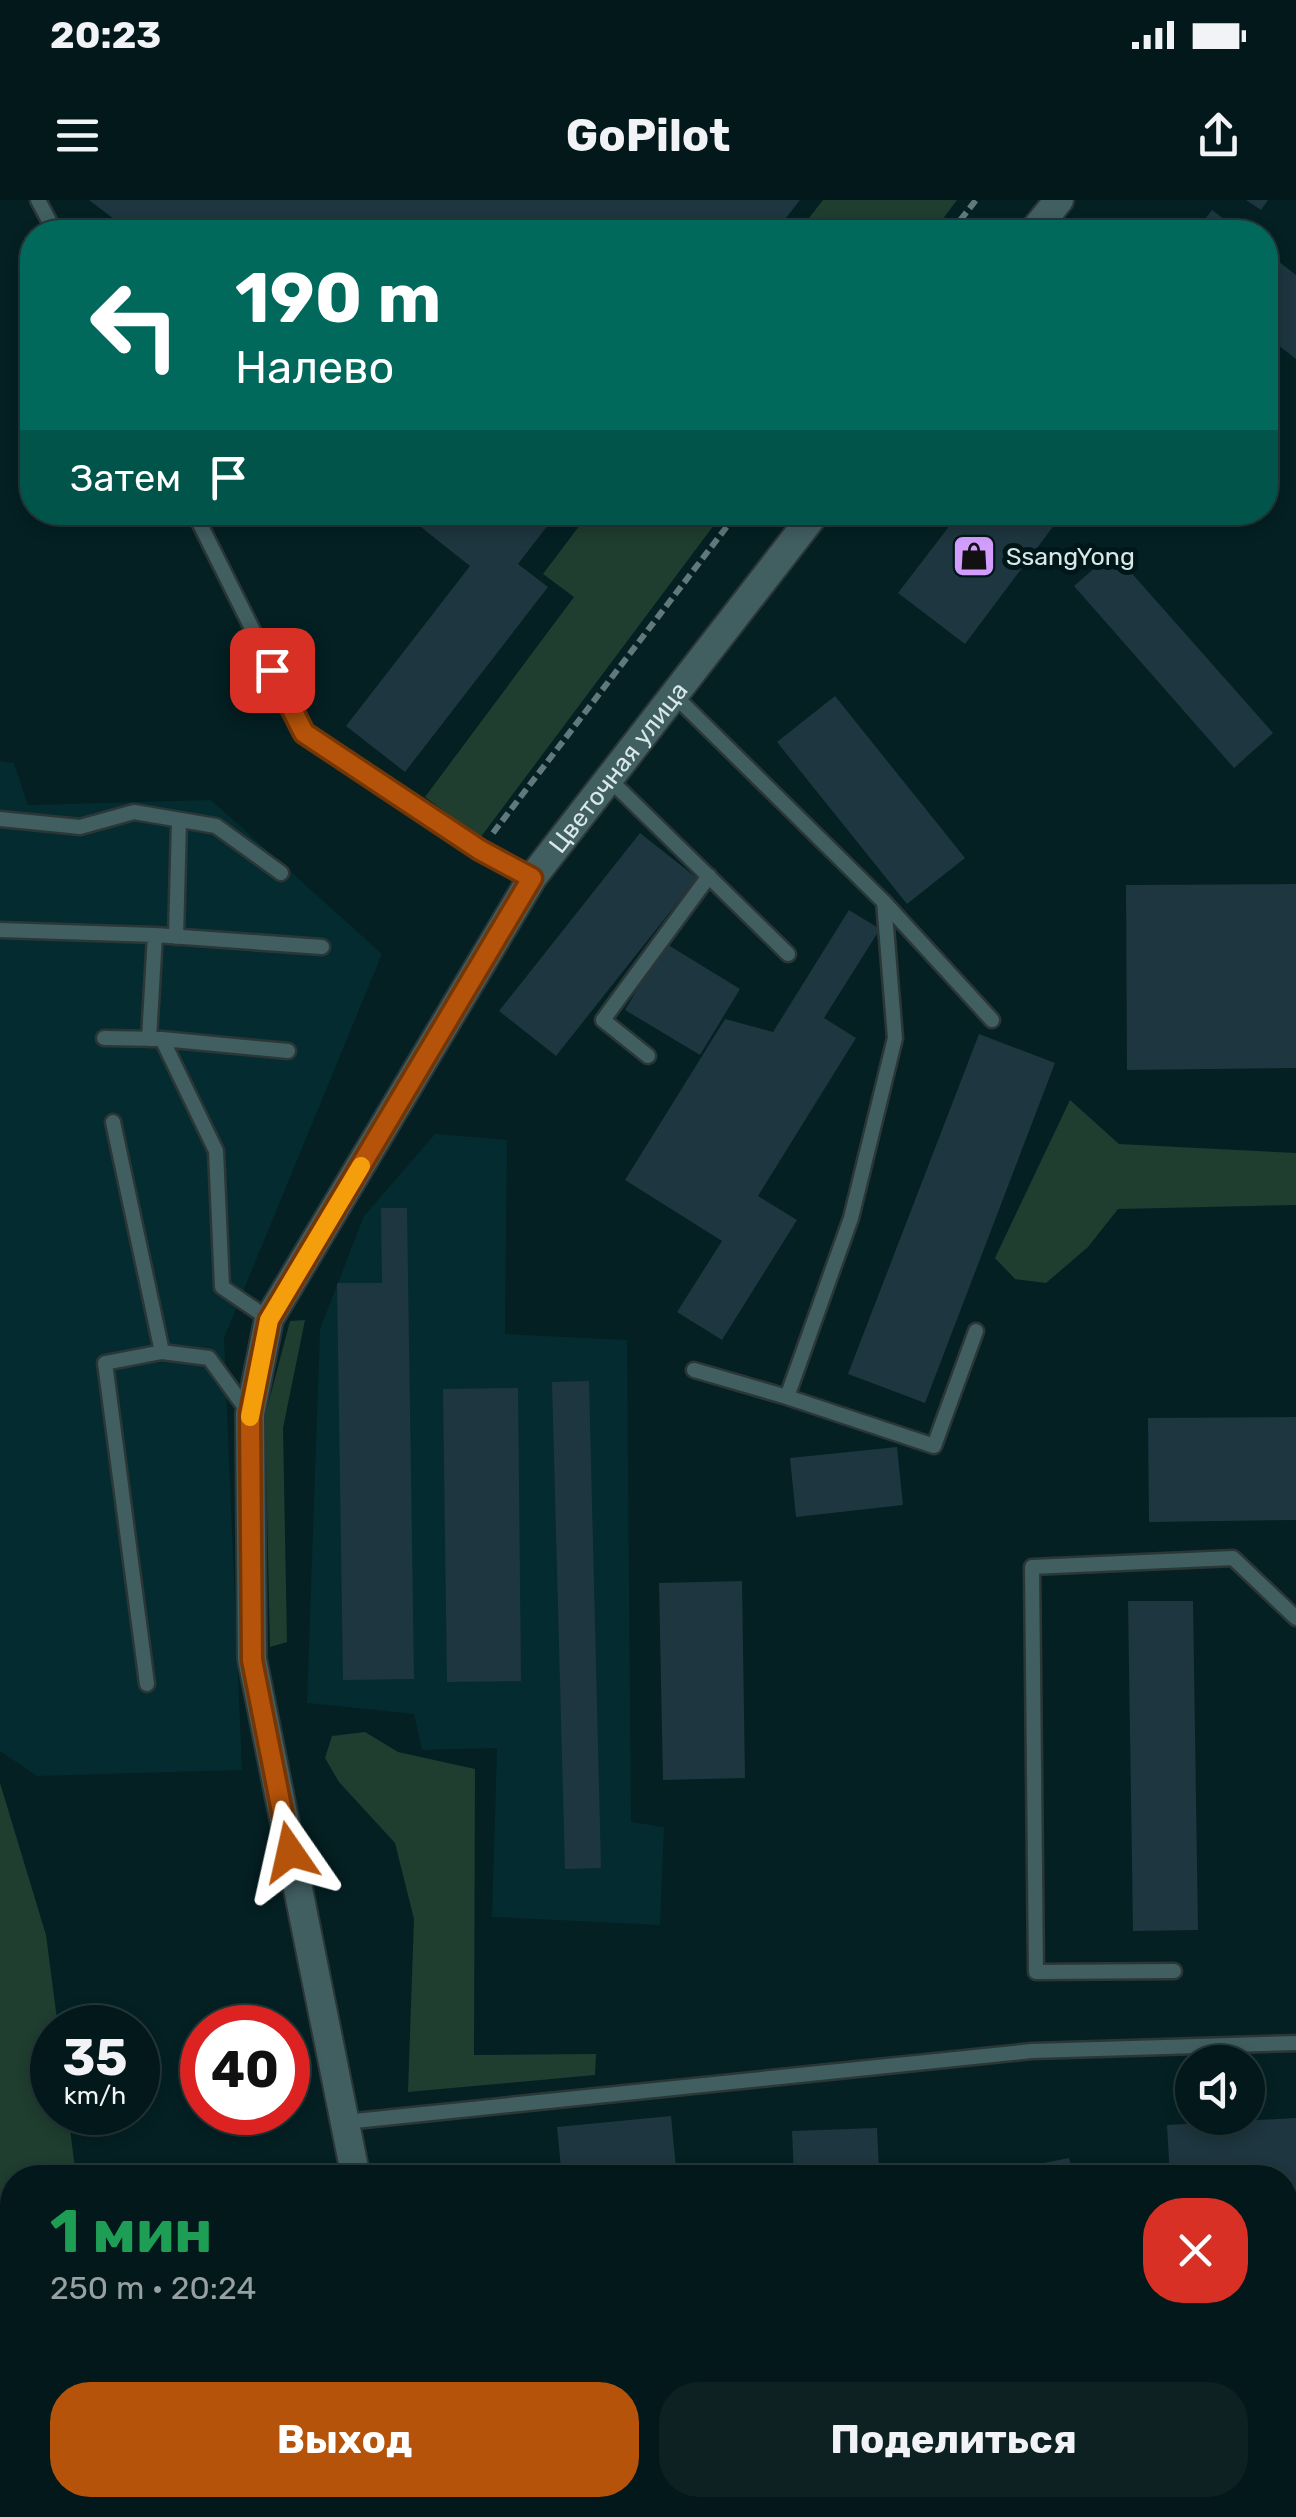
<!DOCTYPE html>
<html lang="ru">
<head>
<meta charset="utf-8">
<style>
	:root { --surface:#03181a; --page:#0d2123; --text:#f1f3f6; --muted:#97a0a2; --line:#243739; --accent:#b45309 }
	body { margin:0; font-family:Rubik,sans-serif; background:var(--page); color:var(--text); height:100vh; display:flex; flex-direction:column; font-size:38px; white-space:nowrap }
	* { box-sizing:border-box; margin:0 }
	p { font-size:32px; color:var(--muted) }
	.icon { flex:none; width:55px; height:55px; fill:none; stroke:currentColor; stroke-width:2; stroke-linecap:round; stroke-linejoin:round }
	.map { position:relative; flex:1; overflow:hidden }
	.sheet { position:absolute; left:0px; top:1965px; width:1298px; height:352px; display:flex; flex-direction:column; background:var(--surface); border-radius:40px 40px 0 0; box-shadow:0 5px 15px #0003,0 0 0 2px var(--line) }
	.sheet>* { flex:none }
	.guide { position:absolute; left:20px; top:20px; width:1258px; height:305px; border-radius:40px; box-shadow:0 5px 15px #0003,0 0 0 2px var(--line); background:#00695c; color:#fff; overflow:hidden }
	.tools { position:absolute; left:1175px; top:1845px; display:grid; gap:20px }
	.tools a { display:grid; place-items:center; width:90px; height:90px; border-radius:50%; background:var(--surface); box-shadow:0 5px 15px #0003,0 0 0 2px var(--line); font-size:50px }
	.speed { position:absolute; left:30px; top:1805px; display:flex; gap:20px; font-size:50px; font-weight:700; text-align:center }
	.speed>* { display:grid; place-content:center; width:130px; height:130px; border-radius:50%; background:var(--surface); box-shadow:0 5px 15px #0003,0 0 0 2px var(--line); line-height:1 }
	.speed small { font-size:25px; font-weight:400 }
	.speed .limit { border:15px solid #d22; background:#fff; color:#111 }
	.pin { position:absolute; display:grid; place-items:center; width:85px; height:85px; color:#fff; margin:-42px; border-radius:20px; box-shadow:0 5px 15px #0006 }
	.me { position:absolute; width:110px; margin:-55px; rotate:349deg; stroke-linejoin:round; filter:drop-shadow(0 0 8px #0008) }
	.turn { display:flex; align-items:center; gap:35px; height:210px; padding:0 50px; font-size:45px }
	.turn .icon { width:130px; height:130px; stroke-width:2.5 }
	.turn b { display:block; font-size:70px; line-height:85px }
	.then { display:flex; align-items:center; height:95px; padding:0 50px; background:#0003; gap:20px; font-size:38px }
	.round { display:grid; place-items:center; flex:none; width:105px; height:105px; border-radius:40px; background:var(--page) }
	.headline { display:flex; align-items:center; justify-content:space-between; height:170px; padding:0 50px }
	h1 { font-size:60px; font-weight:700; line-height:75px; color:#1e9e55 }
	.cta { display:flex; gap:20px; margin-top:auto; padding:20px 50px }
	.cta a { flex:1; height:115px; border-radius:40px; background:var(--accent); color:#fff; font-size:40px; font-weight:700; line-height:115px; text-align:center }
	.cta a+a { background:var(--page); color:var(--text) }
	.status { display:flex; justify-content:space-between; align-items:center; height:70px; padding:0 50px; background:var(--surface); direction:ltr }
	.status svg { height:28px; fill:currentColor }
	header { display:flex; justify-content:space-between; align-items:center; height:130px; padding:0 50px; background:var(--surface); font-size:45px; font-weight:700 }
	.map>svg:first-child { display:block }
</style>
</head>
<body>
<div class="status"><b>20:23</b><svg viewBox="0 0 49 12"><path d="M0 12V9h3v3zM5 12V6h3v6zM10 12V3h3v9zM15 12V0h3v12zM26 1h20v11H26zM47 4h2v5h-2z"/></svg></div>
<header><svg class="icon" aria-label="menu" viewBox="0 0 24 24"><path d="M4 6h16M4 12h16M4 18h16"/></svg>GoPilot<svg class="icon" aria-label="share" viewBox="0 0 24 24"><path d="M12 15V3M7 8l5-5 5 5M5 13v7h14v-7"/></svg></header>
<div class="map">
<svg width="1296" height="2317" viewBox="0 0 1296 2317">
	<rect width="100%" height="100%" fill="#042023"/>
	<path fill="#042b2f" d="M0 561 14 563 28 605 211 600 382 754 224 1138 242 1570 37 1576 0 1551Z
		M435 934 507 940 505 1134 627 1140 631 1622 664 1627 660 1725 492 1717 497 1548 422 1550 414 1514 307 1503 320 1129 364 1016Z"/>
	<path fill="#1f3e2f" d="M823 0H957L933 32H798Z
		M589 313H723L480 638 425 597 574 397 543 374Z
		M1070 900 1119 944 1296 953V1005L1118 1009 1088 1047 1046 1083 1015 1079 995 1058Z
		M305 1120 283 1228 287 1442 270 1447 265 1216 290 1121Z
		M365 1532 398 1552 475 1569 474 1855 596 1854 595 1875 408 1892 414 1719 395 1643 339 1582 325 1558 332 1536Z
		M0 1583 46 1735 58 1827 52 1828V1912L68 1913 76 1977 12 1978V2305H336L338 2317H0Z"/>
	<path fill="#1e363f" d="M89 0H800L775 32H131Z
		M1246 0H1268L1261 10Z
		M1212 10 1241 32H1195Z
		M1265 51 1296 75V159L1265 135Z
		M402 312H558L518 364 548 387 405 572 346 526 470 366Z
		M960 312H1041L1055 324 965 444 898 393Z
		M1113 352 1273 533 1234 568 1074 386Z
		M835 496 965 658 907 704 777 542Z
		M640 633 697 678 556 856 499 811Z
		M1296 684V868L1127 870 1126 685Z
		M849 710 880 729 824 818 856 838 758 996 797 1020 722 1140 677 1112 722 1041 625 980 725 819 773 832Z
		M665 743 740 789 700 855 625 810Z
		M979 834 1055 863 925 1203 848 1174Z
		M381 1008H407L414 1479 343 1480 337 1083H382Z
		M589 1181 601 1668 565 1669 552 1182Z
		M518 1188 521 1481 447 1482 443 1189Z
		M1296 1217V1320L1149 1322 1148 1218Z
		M897 1247 903 1305 796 1317 790 1258Z
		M742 1381 745 1578 663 1580 659 1383Z
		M1128 1401H1193L1198 1730 1133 1731Z
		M671 1916 677 1978H562L557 1927Z
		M1296 1918V2012H1285V1978H1170L1167 1925Z
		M877 1928 879 1971 794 1975 792 1931Z
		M1069 1958 1073 1978H978V1976Z
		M1285 2157 1294 2200 1285 2201Z"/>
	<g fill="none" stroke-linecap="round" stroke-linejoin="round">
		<g stroke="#2b3637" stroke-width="19">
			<path id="service" d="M38 0 55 32
				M194 312 304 533 480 650 532 678
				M674 495 884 702 992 820
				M609 579 788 754
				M0 619 80 627 134 612 216 626 281 673
				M0 730 155 735 322 747
				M176 737 179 622
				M104 838 162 839 288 851
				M149 839 155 735
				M162 839 216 951 222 1087 269 1119
				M648 856 603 820 709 676
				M113 922 162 1152
				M694 1170 787 1197 851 1018 895 838 884 702
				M787 1197 934 1246 976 1131
				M147 1484 105 1163 162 1152 209 1158 249 1213
				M1174 1771 1036 1772 1032 1367 1233 1358 1296 1418
				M345 1922 1032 1851 1296 1843
				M1285 2070 1296 2069"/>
		</g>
		<g stroke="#2b3637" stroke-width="32">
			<g id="tertiary">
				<path d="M1033 32 1059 0"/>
				<path id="s1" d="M356 1978 252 1459 250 1214 269 1119 532 678 816 312"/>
				<path d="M416 2305 418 2317"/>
			</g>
		</g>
		<path stroke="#62797b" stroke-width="6" stroke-dasharray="10 5" stroke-linecap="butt" d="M951 32 976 0
			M493 633 738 312"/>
		<use href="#service" stroke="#415e61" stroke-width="14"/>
		<use href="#tertiary" stroke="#415e61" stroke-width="28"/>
	</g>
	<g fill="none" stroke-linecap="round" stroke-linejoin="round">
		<g stroke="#753606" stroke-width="25">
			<path id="route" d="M272 470 304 533 480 650 532 678 269 1120 250 1214 252 1460 290 1652"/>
		</g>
		<use href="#route" stroke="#b45309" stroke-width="18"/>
		<path stroke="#f59e0b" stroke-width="18" d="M250 1217 269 1120 361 966"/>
	</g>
	<defs>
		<g id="shop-square" transform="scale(2.25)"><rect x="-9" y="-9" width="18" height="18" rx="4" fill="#d29dfd" stroke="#00171a"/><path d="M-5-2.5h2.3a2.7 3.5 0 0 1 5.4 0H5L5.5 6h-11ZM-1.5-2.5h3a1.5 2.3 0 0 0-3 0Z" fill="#111"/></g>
	</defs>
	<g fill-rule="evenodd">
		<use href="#shop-square" x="974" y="356"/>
	</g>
	<g text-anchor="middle" stroke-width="10" stroke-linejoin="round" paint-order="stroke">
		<g font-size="25" fill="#d8e8e9" stroke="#00171a" text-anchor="start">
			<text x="1006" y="365">SsangYong</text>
		</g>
		<g font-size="25" fill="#d8e8e9" stroke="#00171a">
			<text dy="9" stroke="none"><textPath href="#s1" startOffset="1525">Цветочная улица</textPath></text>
		</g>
	</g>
</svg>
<div class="tools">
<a><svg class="icon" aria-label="sound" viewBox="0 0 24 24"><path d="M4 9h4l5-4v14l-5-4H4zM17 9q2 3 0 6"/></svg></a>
</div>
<div class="speed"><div>35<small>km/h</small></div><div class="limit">40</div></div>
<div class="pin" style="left:272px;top:470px;background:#d93025"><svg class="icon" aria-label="arrive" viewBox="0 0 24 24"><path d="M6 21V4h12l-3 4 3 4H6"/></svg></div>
<svg class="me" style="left:290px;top:1652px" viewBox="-20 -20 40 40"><path d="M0-17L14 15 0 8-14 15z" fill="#b45309" stroke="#fff" stroke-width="4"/></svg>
<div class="guide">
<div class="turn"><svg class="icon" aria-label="left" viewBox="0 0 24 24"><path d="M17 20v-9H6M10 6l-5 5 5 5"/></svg><div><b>190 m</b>Налево</div></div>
<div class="then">Затем<svg class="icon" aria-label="arrive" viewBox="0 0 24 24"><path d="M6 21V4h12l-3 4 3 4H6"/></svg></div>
</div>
<section class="sheet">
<div class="headline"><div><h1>1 мин</h1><p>250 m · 20:24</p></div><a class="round" style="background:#d93025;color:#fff"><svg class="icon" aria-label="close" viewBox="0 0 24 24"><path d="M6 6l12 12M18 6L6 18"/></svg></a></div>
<div class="cta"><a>Выход</a><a>Поделиться</a></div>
</section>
</div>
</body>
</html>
